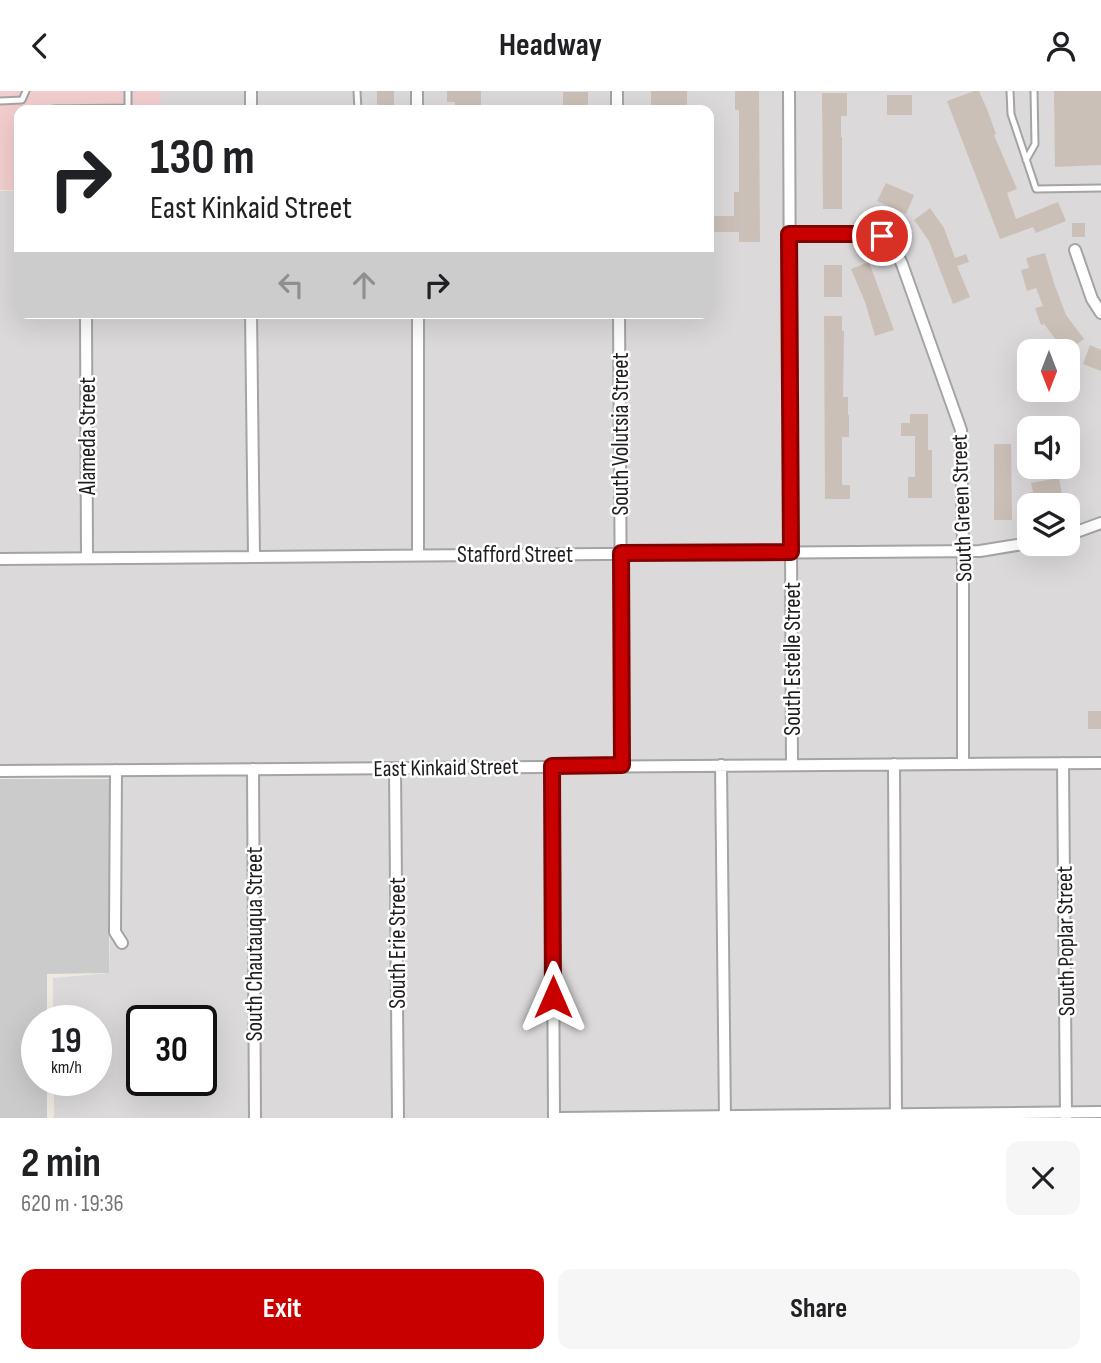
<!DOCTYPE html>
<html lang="en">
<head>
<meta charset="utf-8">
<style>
	:root { --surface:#fff; --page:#f6f6f6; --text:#202124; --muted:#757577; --accent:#c90000 }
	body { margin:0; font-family:"Sofia Sans Condensed",sans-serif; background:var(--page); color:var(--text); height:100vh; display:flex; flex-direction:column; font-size:26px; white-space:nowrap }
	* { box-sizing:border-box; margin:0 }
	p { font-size:23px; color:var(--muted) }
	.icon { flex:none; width:38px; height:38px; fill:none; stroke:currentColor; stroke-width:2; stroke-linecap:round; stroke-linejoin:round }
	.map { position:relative; height:1027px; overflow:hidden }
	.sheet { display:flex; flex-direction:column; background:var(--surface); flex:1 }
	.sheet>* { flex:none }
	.guide { position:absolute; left:14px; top:14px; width:700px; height:214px; border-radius:14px; box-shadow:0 7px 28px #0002; background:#fff; color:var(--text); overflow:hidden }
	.needle { width:46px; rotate:180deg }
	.fabs { position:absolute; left:1017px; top:248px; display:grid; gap:14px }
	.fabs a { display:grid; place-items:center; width:63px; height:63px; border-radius:14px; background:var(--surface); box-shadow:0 7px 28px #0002; font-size:35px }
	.speed { position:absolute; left:21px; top:914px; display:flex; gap:14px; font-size:35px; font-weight:700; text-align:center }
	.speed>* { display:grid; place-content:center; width:91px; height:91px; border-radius:50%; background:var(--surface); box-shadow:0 7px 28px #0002; line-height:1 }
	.speed small { font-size:18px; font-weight:400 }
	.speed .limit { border:4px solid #111; border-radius:10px; background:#fff; color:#111 }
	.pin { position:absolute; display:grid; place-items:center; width:60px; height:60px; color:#fff; margin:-30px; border:4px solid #fff; border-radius:50%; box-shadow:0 2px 7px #0007 }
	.me { position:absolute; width:77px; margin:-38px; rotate:0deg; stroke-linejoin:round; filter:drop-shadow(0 0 5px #0008) }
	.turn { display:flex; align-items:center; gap:24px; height:147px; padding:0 21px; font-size:32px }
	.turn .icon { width:91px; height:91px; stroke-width:2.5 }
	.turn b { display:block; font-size:49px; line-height:60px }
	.lanes { display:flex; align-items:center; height:66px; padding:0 21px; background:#0003; justify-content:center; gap:35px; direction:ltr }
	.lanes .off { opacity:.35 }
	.round { display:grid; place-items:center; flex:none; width:74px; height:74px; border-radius:14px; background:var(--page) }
	.head { display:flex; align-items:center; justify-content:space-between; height:119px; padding:0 21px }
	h1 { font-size:42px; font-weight:700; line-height:52px }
	.primary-button { display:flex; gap:14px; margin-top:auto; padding:14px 21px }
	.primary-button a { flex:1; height:80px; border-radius:14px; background:var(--accent); color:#fff; font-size:28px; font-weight:700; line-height:80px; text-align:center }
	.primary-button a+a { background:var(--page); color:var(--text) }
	header { display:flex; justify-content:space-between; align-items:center; height:91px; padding:0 21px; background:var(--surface); font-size:32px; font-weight:700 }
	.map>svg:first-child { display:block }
</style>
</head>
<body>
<header><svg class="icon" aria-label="back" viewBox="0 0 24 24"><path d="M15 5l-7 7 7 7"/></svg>Headway<svg class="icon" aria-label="person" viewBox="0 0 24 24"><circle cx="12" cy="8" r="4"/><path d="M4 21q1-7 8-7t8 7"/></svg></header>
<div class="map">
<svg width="1101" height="1027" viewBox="0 0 1101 1027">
	<rect width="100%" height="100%" fill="#efeae1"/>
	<path fill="#dbd9d9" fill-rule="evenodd" d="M161 0H1101V1027H54V989H96V929H53V887L109 882 114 680H0V100H19V222H709V19H161ZM1029 261H1068V299H1029ZM1029 338H1068V376H1029ZM1029 415H1068V453H1029ZM142 929H201V989H142Z"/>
	<path fill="#f2cfce" d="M0 0H161V19H19V99H0Z"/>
	<path fill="#cbcbcb" d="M0 688H109V882L47 883V929H37V989H47V1027H0Z"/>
	<path fill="#cbc0b7" d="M377 0H394V19H377Z
		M447 0H481V19H455V11H447Z
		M651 0H687V19H651Z
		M735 0H759L760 151H739V141H711V125H734V101H739V19H735Z
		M974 0H979L987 18 996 43 994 44 1017 98 1007 102 1016 128 1058 111 1066 130 1036 142 1033 136 1000 148 947 10Z
		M1054 0H1101V74L1055 76Z
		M563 1H588V19H563Z
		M822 2H847V25H841V46H842V118H823Z
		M887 4H912V24H887Z
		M886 92 914 104 906 123 877 110Z
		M930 117 944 137 955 167 966 163 969 171 957 175 970 206 953 213 929 150 914 129Z
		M1072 132H1085V146H1072Z
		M1045 162 1055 195 1066 224 1084 248 1067 261H1043L1057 250 1044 233 1041 234 1035 217 1043 215 1036 197 1027 200 1021 179 1029 177 1026 167Z
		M869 171 894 239 875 245 865 211 851 178Z
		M824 174H842V206H824Z
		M824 225H842V240H844L843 306H848V324H849V346H842V394H850V408H825Z
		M1090 254 1101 259V280L1083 273Z
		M910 323H928V359H932V407H908V386H915V345H901V332H910Z
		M994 353H1011L1012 429H994Z
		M1059 387 1064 413 1056 415H1027L1025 403 1033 401 1031 392Z
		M1088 620H1101V638H1088Z"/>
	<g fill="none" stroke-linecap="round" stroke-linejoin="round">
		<g stroke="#a4a4a4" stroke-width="9">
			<path id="lane" d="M128 0V18
				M357 0 358 19
				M1010 0 1011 23 1036 98 1101 97
				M0 10 22 9 26 0
				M53 18 128 17
				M1026 69 1035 53 1034 0"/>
		</g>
		<g stroke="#a4a4a4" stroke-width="14">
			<path id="street" d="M251 0V19
				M417 0V19
				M617 0V19
				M789 0 792 674
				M789 143H870C891 146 893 155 902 173L961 339 963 460V673
				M1075 159 1092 208 1101 222
				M86 222 87 467
				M251 222 254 465
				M418 222V464
				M619 222 622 675
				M1068 444 1101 432
				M0 468 980 460 1029 452
				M1063 672 1066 1027
				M894 673 896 1027
				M721 674 725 1027
				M552 675 554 1027
				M395 677 398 1027
				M253 678 255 1027
				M116 679 115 841 122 852
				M0 680 1101 672
				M559 1027 1101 1021"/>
		</g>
		<use href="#lane" stroke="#fff" stroke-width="5"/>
		<use href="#street" stroke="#fff" stroke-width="10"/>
	</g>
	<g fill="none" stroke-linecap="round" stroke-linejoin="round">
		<g stroke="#830000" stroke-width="18">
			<path id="route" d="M553 906 552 675 622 674 621 462 791 461 789 143H858L882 145"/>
		</g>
		<use href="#route" stroke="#c90000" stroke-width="12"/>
	</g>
	<g text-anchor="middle" stroke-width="5" stroke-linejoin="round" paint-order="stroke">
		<g font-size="23" fill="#1d1d1d" stroke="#fff">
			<text transform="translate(620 343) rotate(-90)" y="8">South Volutsia Street</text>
			<text transform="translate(87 345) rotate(-90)" y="8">Alameda Street</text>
			<text transform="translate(961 417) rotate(-92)" y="8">South Green Street</text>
			<text x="515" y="471">Stafford Street</text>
			<text transform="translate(792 568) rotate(-90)" y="8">South Estelle Street</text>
			<text transform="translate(446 676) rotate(-1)" y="8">East Kinkaid Street</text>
			<text transform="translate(1065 850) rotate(-91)" y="8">South Poplar Street</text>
			<text transform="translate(397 852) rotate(-90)" y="8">South Erie Street</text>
			<text transform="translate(254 853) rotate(-90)" y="8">South Chautauqua Street</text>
		</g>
	</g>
</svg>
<div class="fabs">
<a><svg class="needle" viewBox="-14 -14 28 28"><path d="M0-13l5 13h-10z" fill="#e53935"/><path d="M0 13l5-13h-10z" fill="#757577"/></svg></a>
<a><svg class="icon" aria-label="sound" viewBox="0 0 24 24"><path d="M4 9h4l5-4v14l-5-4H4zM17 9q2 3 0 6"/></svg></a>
<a><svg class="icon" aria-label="layers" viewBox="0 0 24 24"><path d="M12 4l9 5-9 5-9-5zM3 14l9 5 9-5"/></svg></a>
</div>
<div class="speed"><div>19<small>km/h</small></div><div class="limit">30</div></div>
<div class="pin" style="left:882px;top:145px;background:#d93025"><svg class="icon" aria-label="arrive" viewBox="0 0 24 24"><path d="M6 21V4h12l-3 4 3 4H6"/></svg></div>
<svg class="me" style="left:553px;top:906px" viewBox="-20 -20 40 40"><path d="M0-17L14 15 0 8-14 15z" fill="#c90000" stroke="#fff" stroke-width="4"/></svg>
<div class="guide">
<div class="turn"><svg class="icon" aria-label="right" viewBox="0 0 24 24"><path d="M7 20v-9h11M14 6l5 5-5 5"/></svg><div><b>130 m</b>East Kinkaid Street</div></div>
<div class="lanes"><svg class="icon off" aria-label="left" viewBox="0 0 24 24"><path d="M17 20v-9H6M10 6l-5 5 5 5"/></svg><svg class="icon off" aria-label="ahead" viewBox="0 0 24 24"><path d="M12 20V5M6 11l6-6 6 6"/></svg><svg class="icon" aria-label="right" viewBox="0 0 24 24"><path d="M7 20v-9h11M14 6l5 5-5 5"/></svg></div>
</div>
</div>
<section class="sheet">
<div class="head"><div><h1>2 min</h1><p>620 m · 19:36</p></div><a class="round"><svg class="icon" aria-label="close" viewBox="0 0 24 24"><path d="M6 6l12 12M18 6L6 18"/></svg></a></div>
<div class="primary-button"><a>Exit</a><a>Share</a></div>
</section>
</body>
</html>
